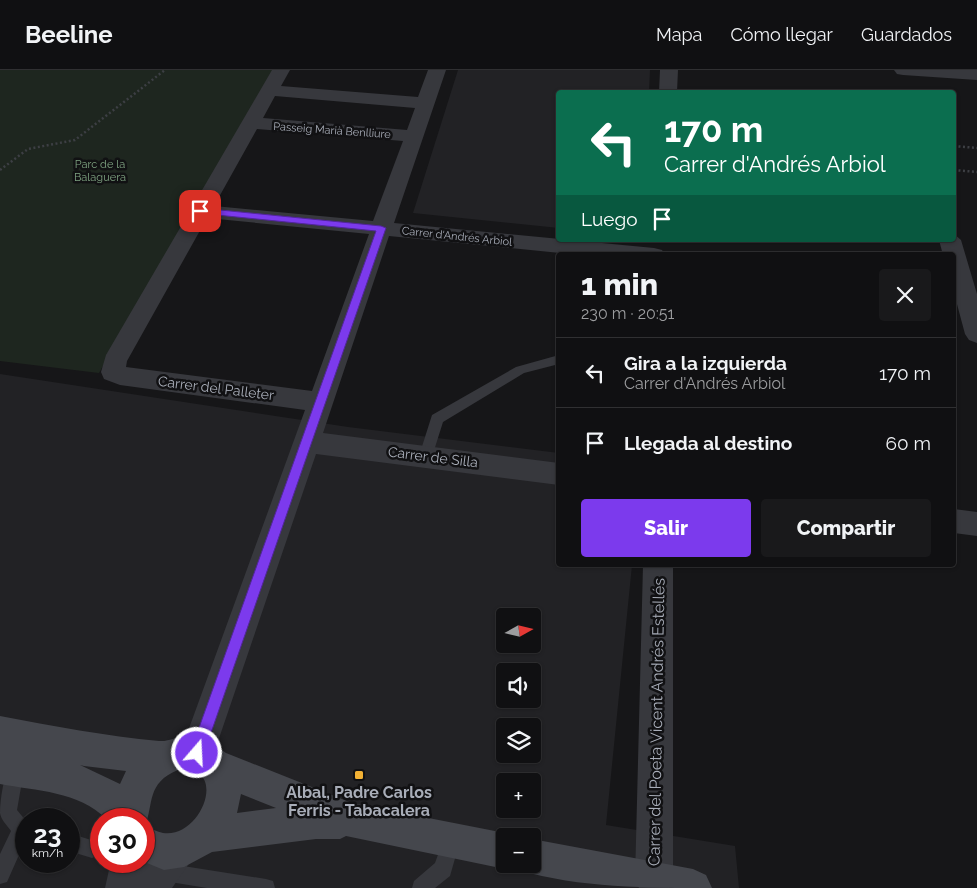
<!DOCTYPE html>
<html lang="es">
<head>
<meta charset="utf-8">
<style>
	:root { --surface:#101012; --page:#19191b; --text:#f1f3f6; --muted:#9c9d9f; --line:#303032; --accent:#7c3aed }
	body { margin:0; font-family:Raleway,sans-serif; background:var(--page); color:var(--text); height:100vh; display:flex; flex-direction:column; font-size:19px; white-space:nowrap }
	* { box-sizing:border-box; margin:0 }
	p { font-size:16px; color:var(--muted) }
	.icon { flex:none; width:28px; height:28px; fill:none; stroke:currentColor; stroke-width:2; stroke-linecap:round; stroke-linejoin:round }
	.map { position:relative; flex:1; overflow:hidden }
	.drawer { position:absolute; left:556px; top:182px; width:400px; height:315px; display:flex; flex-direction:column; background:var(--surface); border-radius:5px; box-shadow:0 1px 4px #0004,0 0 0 1px var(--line) }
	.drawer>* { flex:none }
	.top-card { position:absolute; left:556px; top:20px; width:400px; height:152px; border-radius:5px; box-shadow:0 1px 4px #0004,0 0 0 1px var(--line); background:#0b6e4f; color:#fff; overflow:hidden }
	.needle { width:32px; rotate:82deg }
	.fabs { position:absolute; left:496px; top:538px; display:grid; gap:10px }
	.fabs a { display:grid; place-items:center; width:45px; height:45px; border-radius:5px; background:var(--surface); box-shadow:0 1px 4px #0004,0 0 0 1px var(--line); font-size:25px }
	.speed { position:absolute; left:15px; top:738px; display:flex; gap:10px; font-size:25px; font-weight:700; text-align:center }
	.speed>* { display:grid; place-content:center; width:65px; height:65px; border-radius:50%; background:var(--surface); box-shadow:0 1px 4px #0004,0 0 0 1px var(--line); line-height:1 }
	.speed small { font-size:12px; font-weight:400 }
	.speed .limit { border:8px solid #d22; background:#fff; color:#111 }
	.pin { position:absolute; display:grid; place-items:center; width:42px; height:42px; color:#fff; margin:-21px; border-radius:10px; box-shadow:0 2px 8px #0006 }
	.me { position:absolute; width:55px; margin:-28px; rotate:19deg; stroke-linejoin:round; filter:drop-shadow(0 0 4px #0008) }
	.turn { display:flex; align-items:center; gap:18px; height:105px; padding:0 25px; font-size:22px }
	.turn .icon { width:65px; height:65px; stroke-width:2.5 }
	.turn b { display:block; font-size:35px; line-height:42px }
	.then { display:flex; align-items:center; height:48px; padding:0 25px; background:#0003; gap:10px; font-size:19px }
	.round { display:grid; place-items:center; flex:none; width:52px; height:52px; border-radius:5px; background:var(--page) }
	.overview { display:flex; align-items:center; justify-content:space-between; height:85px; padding:0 25px }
	h1 { font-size:30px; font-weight:800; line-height:38px }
	.cta { display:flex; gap:10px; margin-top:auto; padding:10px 25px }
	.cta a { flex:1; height:58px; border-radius:5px; background:var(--accent); color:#fff; font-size:20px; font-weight:800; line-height:58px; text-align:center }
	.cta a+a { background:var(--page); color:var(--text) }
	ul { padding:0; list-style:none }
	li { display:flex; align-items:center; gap:15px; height:70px; padding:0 25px; border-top:1px solid var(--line) }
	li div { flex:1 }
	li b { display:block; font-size:19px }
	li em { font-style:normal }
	header { display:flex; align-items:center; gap:30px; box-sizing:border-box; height:70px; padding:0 25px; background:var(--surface); border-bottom:1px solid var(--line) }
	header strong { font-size:24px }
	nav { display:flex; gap:28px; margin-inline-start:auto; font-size:18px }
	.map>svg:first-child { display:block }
</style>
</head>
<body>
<header>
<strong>Beeline</strong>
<nav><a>Mapa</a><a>Cómo llegar</a><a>Guardados</a></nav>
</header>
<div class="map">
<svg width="977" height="818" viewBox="0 0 977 818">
	<rect width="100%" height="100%" fill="#161618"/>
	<path fill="#222225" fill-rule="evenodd" d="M458 0H650L649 22H559V158L413 143Z
		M0 304 348 357 559 383V495H632L606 755 735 776 739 818H0ZM505 546H532V574H505ZM505 601H532V629H505ZM505 656H532V684H505ZM505 711H532V739H505ZM26 749H69V791H26ZM101 749H144V791H101ZM505 766H532V794H505Z"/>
	<path fill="#1e261f" d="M0 0H274L99 303 0 291Z"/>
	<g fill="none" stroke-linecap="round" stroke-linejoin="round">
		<path stroke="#3d3f44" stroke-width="2.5" stroke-dasharray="2 2.5" stroke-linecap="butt" d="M954 76 977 78
			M0 100 28 79 75 70 165 0
			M954 100 977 102"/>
		<path fill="#37383d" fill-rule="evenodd" d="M559 285V294L524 303 443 352 431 390H421L419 386 432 345 516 297Z
			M15 691 21 694 24 700 17 740 26 751V769L7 812 0 814V784L11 761C7 755 1 750 0 743 0 729 4 707 9 694Z
			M451 762 457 765 460 771 450 806 435 818H412L414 811 435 793 445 765Z
			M69 763 91 770 101 765V784L92 788 69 781Z
			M164 793 266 809 273 811 275 818H207L164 811 157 809 155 802 157 795Z"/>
		<path fill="#37383d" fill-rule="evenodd" d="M272 0H290L281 16 418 27 428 0H446L394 153 654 178 662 180 665 185H580L389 166 323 363 559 393V415L316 384 214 683 209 695 197 700 185 695 180 683 305 340 120 315 104 309 101 302 106 285ZM275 26 415 38 407 60 263 48ZM257 59 403 71 373 151 214 136ZM207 148 369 164 312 321 126 297 127 291Z
			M660 0H678L677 22H659Z
			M894 0H977V10L903 5 897 4Z
			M954 164 961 170 977 224V273L969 270 965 264 954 223V185H943L939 170H954Z
			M954 439 977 442V466L954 463Z
			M643 495H673V810L669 818H639L635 810Z
			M175 764 188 769 193 782 188 795 172 818H105L111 791H144V782L147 790 162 769Z"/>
		<path fill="#45474d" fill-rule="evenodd" d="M0 646C53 656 106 666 159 671 170 672 180 664 193 666 206 668 216 676 226 683L352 733 505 763 514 766H505V794H532V769L693 799 706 805 712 818C648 818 579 818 519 800L517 794 505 799 346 766 340 769H316L212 782 184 797 164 800 142 791H144V749H106C79 721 36 721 0 714ZM80 695 84 696 126 701 120 714ZM178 700C230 693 202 769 163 763 157 762 151 758 145 756 154 734 146 713 178 700ZM241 724 276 738 237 743Z"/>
	</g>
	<path fill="#7c3aed" stroke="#51269a" d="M200 138 381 156 386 158 204 683 202 688 197 690 192 688 190 683 376 161 197 143 196 141Z"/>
	<rect fill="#f2b134" stroke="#111113" stroke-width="2" x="354" y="700" width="10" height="10" rx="2.5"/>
	<g text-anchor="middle" stroke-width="5" stroke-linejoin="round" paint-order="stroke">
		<g font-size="11" fill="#a8adb8" stroke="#111113">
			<text transform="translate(332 60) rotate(4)" y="4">Passeig Marià Benlliure</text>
			<text transform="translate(457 166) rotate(6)" y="4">Carrer d'Andrés Arbiol</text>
		</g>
		<g font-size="11" fill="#7fa381" stroke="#111113">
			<text x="100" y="98">Parc de la<tspan x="100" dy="13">Balaguera</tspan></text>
		</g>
		<g font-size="14" fill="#a8adb8" stroke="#111113">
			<text transform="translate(216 318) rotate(7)" y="5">Carrer del Palleter</text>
			<text transform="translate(433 387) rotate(7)" y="5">Carrer de Silla</text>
		</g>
		<g font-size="16" fill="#a8adb8" stroke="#111113">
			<text transform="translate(656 652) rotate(-89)" y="6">Carrer del Poeta Vicent Andrés Estellés</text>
		</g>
		<g font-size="16" font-weight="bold" fill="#a8adb8" stroke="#111113">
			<text x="359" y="728">Albal, Padre Carlos<tspan x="359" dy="18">Ferris - Tabacalera</tspan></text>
		</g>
	</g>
</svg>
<div class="fabs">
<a><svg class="needle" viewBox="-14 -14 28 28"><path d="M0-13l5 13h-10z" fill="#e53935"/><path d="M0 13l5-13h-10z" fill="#9c9d9f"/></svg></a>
<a><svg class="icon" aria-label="sound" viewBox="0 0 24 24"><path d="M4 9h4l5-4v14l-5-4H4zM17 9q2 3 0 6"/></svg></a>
<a><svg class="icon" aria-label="layers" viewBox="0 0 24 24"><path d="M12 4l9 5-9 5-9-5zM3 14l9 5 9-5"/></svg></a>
<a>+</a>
<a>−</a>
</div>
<div class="speed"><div>23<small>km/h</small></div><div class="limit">30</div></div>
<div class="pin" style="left:200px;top:141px;background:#d93025"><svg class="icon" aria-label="arrive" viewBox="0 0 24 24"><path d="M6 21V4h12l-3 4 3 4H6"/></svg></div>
<svg class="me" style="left:197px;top:683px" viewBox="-20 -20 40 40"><circle r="17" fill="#7c3aed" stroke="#fff" stroke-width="3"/><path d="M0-11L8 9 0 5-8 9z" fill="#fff"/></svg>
<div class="top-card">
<div class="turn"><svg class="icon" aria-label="left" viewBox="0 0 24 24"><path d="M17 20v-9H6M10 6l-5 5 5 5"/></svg><div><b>170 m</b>Carrer d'Andrés Arbiol</div></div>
<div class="then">Luego<svg class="icon" aria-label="arrive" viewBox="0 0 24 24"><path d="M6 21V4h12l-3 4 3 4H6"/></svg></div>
</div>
<section class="drawer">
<div class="overview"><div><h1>1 min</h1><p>230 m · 20:51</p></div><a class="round"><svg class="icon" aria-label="close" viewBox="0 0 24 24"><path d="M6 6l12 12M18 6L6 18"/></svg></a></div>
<ul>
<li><svg class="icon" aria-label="left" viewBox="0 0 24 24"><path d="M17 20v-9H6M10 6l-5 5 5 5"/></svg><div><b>Gira a la izquierda</b><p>Carrer d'Andrés Arbiol</p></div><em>170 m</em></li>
<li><svg class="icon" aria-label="arrive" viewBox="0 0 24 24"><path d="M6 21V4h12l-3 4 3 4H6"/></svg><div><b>Llegada al destino</b></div><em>60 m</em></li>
</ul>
<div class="cta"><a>Salir</a><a>Compartir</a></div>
</section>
</div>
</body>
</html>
